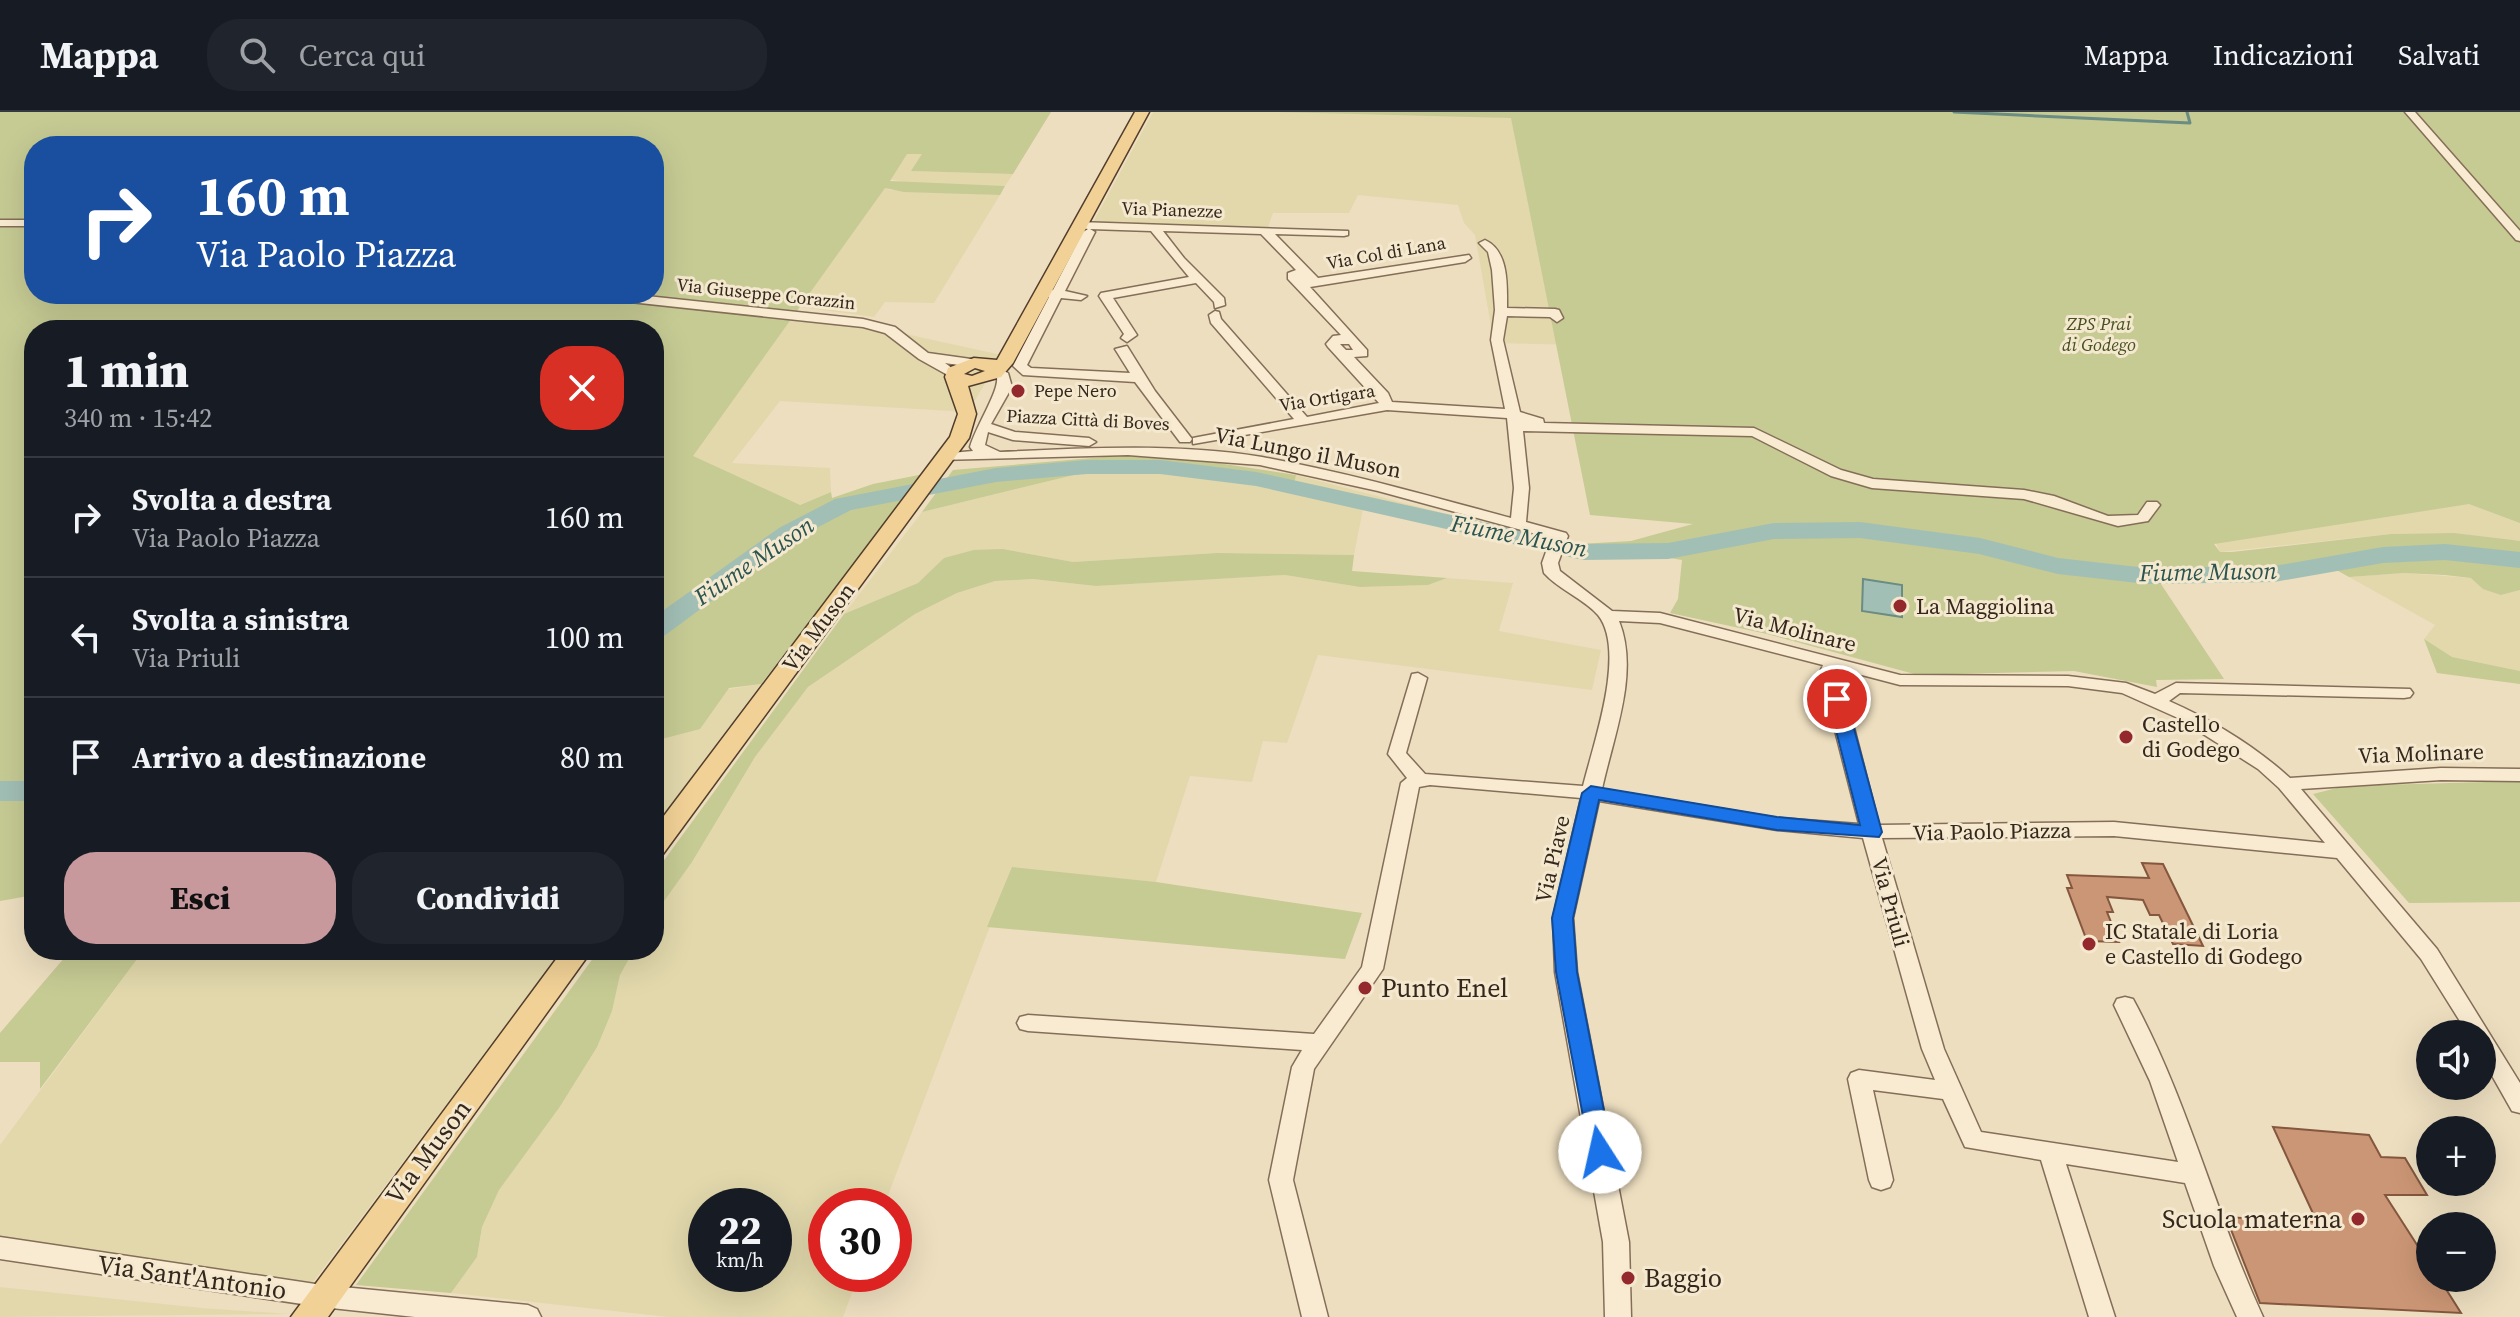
<!DOCTYPE html>
<html lang="it">
<head>
<meta charset="utf-8">
<style>
	:root { --surface:#171b24; --page:#20242c; --text:#f1f3f6; --muted:#9ea1a6; --line:#363941; --accent:#c7989c }
	body { margin:0; font-family:"Source Serif 4",serif; background:var(--page); color:var(--text); height:100vh; display:flex; flex-direction:column; font-size:30px; white-space:nowrap }
	* { box-sizing:border-box; margin:0 }
	p { font-size:26px; color:var(--muted) }
	.icon { flex:none; width:44px; height:44px; fill:none; stroke:currentColor; stroke-width:2; stroke-linecap:round; stroke-linejoin:round }
	.map { position:relative; flex:1; overflow:hidden }
	.drawer { position:absolute; left:24px; top:208px; width:640px; height:640px; display:flex; flex-direction:column; background:var(--surface); border-radius:32px; box-shadow:0 8px 32px #0002 }
	.drawer>* { flex:none }
	.top-card { position:absolute; left:24px; top:24px; width:640px; height:168px; border-radius:32px; box-shadow:0 8px 32px #0002; background:#1a4fa0; color:#fff; overflow:hidden }
	.tools { position:absolute; left:2416px; top:908px; display:grid; gap:16px }
	.tools a { display:grid; place-items:center; width:80px; height:80px; border-radius:50%; background:var(--surface); box-shadow:0 8px 32px #0002; font-size:40px }
	.speed { position:absolute; left:688px; top:1076px; display:flex; gap:16px; font-size:40px; font-weight:700; text-align:center }
	.speed>* { display:grid; place-content:center; width:104px; height:104px; border-radius:50%; background:var(--surface); box-shadow:0 8px 32px #0002; line-height:1 }
	.speed small { font-size:20px; font-weight:400 }
	.speed .limit { border:12px solid #d22; background:#fff; color:#111 }
	.pin { position:absolute; display:grid; place-items:center; width:68px; height:68px; color:#fff; margin:-34px; border:4px solid #fff; border-radius:50%; box-shadow:0 2px 8px #0007 }
	.me { position:absolute; width:88px; margin:-44px; rotate:350deg; stroke-linejoin:round; filter:drop-shadow(0 0 6px #0008) }
	.turn { display:flex; align-items:center; gap:28px; height:168px; padding:0 40px; font-size:36px }
	.turn .icon { width:104px; height:104px; stroke-width:2.5 }
	.turn b { display:block; font-size:56px; line-height:68px }
	.round { display:grid; place-items:center; flex:none; width:84px; height:84px; border-radius:32px; background:var(--page) }
	.head { display:flex; align-items:center; justify-content:space-between; height:136px; padding:0 40px }
	h1 { font-size:48px; font-weight:800; line-height:60px }
	.primary-button { display:flex; gap:16px; margin-top:auto; padding:16px 40px }
	.primary-button a { flex:1; height:92px; border-radius:32px; background:var(--accent); color:#111; font-size:32px; font-weight:800; line-height:92px; text-align:center }
	.primary-button a+a { background:var(--page); color:var(--text) }
	ul { padding:0; list-style:none }
	li { display:flex; align-items:center; gap:24px; height:120px; padding:0 40px; border-top:2px solid var(--line) }
	li div { flex:1 }
	li b { display:block; font-size:30px }
	li em { font-style:normal }
	header { display:flex; align-items:center; gap:48px; box-sizing:border-box; height:112px; padding:0 40px; background:var(--surface); border-bottom:2px solid var(--line) }
	header strong { font-size:38px }
	nav { display:flex; gap:44px; margin-inline-start:auto; font-size:28px }
	.search { width:560px; height:72px; background:var(--page); display:flex; align-items:center; gap:20px; box-sizing:border-box; padding:0 28px; border-radius:32px; color:var(--muted); font-size:30px }
	.map>svg:first-child { display:block }
</style>
</head>
<body>
<header>
<strong>Mappa</strong>
<div class="search"><svg class="icon" aria-label="search" viewBox="0 0 24 24"><circle cx="10" cy="10" r="6"/><path d="M15 15l6 6"/></svg>Cerca qui</div>
<nav><a>Mappa</a><a>Indicazioni</a><a>Salvati</a></nav>
</header>
<div class="map">
<svg width="2520" height="1205" viewBox="0 0 2520 1205">
	<rect width="100%" height="100%" fill="#eddebf"/>
	<path fill="#e2d8ac" fill-rule="evenodd" d="M709 0 890 78 1000 83 934 191 885 190 874 205 741 187 654 34H351Z
		M1153 0H2403L2520 324V429L2454 421 2391 422 2220 440 2209 416 1828 238 1494 231 1475 123 1464 111 1458 93 1358 83 1349 101H1273L1267 118 1090 116Z
		M715 37 923 42 912 59 1013 62 1005 74 917 72Z
		M0 113 34 182 846 209 1002 243 968 300 780 289 732 351 830 356 831 380 752 412 672 456 654 218 0 189Z
		M1082 361H1240L1293 376 1296 363 1554 430 1548 439 1364 392 1354 443 1217 441 1073 450 1003 437 944 446 918 471 844 502 922 400Z
		M2404 461 2471 466 2501 483 2520 478V559L2452 545 2439 538 2424 527 2435 513 2349 465Z
		M1285 463 1360 475 1428 473 1447 466 1513 471 1499 519 1601 538 1592 578 1318 543 1287 631 1263 629 1252 670 1190 664 1156 770 1012 756 884 1094H826V1162H859L843 1205H668L451 1181 477 1145 482 1115 499 1078 559 996 612 899 620 863 634 838H654V803L663 788 692 750 755 645 808 575 915 502 957 481 995 469 1034 467 1096 474ZM706 1094H774V1162H706Z
		M761 572 654 715V589Z
		M144 838H562L313 1170 0 1141V1033Z
		M0 1175 202 1196 289 1202 0 1205Z"/>
	<path fill="#c6ca93" fill-rule="evenodd" d="M0 0H1051L1013 62 911 59 922 42H907L890 69 1005 74 1000 83 904 80 885 76 693 344 800 393 831 380 832 386 873 372 924 362 761 572 729 576 700 617 654 629V218H34V783L0 789ZM34 34H654V182H34Z
		M1278 0H2520V411L2469 392 2214 432 2220 440H2232L2391 422 2454 421 2513 428 2520 429V478L2501 483 2483 477 2471 466 2445 463 2404 461 2349 465 2324 451 2246 459 2153 460 2224 567 2156 568 2157 575 2074 559 1918 563 1767 522 1670 501 1678 487 1682 448 1641 441 1592 445 1571 443 1579 432 1631 429 1693 412 1590 403 1511 6Z
		M1116 344 1178 345 1296 363 1293 376 1240 361H1082L922 400 953 358Z
		M1003 437 1073 450 1217 441 1354 443 1352 459 1447 466 1428 473 1360 475 1285 463 1096 474 1033 467 995 469 957 481 915 502 808 575 755 645 692 750 654 803V762L844 502 918 471 944 446 974 438Z
		M2424 527 2452 545 2520 559V572L2437 561Z
		M2520 669V790L2409 791 2313 682 2345 674Z
		M1012 755 1156 770 1362 801 1345 847 987 815Z
		M71 838H144L40 977V950H0V921Z
		M599 838H634L620 863 612 899 597 935 559 996 499 1078 482 1115 477 1145 451 1181 356 1173Z"/>
	<path fill="#a2bfb5" stroke="#6a8c82" stroke-width="2" d="M1863 467 1902 473V505L1862 499Z"/>
	<g fill="none" stroke-linecap="round" stroke-linejoin="round">
		<path stroke="#6a8c82" stroke-width="3" d="M1954 0 2190 11 2187 0"/>
		<path fill="#a2bfb5" fill-rule="evenodd" d="M1087 348H1160L1256 360 1583 432 1668 431 1774 411 1860 410 1980 426 2058 446 2147 456 2274 454 2383 435 2445 432 2520 440V456L2445 448 2383 451 2274 470 2147 472 2058 462 1979 442 1860 426 1774 427 1668 447 1583 448 1256 374 1160 362H1087L996 370 851 398 797 426 664 524 654 526V505L779 416 835 387 996 356Z
			M0 669H34V689H0Z"/>
	</g>
	<path fill="#cb9675" stroke="#84573e" stroke-width="2" d="M2142 751 2163 752 2203 834 2173 832 2159 803H2150L2143 788 2107 785 2113 800H2107L2119 830 2087 829 2067 776H2072L2067 763 2149 766Z
		M2273 1015 2369 1023 2381 1045 2405 1046 2427 1083H2385L2430 1153V1166H2439L2461 1201 2260 1191 2226 1105 2317 1110Z"/>
	<g fill="none" stroke-linecap="round" stroke-linejoin="round">
		<g stroke="#856e58" stroke-width="3">
			<path id="minor" d="M2405 0H2415L2520 119V129L2516 128Z
				M0 108H34V114H0Z
				M1078 110 1348 119V123L1344 124 1275 122 1318 166 1469 143 1471 146 1465 150 1310 175 1367 238V244L1354 245 1388 281 1392 290 1505 297 1491 228 1495 198 1492 158 1488 140 1479 131 1485 128C1509 139 1507 173 1507 196L1555 197 1559 198 1563 206 1557 210 1550 205 1507 204 1503 228 1520 300 1543 307 1544 311 1754 316 1841 358 1873 367 2024 378 2054 384 2108 404 2138 403 2147 390H2157L2160 393 2148 409 2118 414 2024 387 1872 376 1831 364 1752 324 1523 319 1529 376 1526 410 1566 421 1568 424 1558 451 1560 459 1612 499 1660 501 1900 563 2068 564 2126 571 2155 582 2176 571 2410 577 2413 581 2410 585 2404 586 2180 581 2169 589C2212 608 2256 635 2290 666L2441 656 2520 657V669L2441 668 2301 677 2437 837 2520 971V1001L2512 999 2482 946V922H2468L2421 847 2337 746 2114 724 1882 726 1944 937 1981 1020 2178 1050 2150 969 2114 893 2117 887 2125 885 2133 887C2188 988 2215 1101 2263 1205H2237L2214 1154 2185 1071 2066 1052 2115 1205H2089L2041 1048 1965 1035 1943 987 1873 978 1893 1068 1890 1075 1881 1078 1872 1075 1869 1068 1848 967 1851 961 1859 958 1935 968 1922 937 1863 726 1777 718 1599 689 1573 806 1577 860 1629 1130 1631 1205H1605L1603 1130 1555 860 1553 806 1581 686 1430 673 1419 675 1383 857 1314 957 1293 1068 1328 1205H1302L1269 1068 1292 955 1302 938 1028 919 1020 917 1017 911 1020 905 1028 903 1314 922 1362 855 1401 671 1407 666 1388 642 1412 562 1418 561 1427 566 1406 641 1425 662 1583 674C1593 633 1627 539 1598 503 1583 486 1559 478 1544 461L1542 451 1551 426 1378 379 1260 353 1128 343 939 348V342L973 339 970 335C975 316 999 279 997 266L988 259 995 255 1008 261 1012 275 991 312 1015 320 1089 326 1096 330 1089 334 1013 328 988 320 985 333 1000 340C1085 336 1178 331 1262 345 1346 360 1429 384 1511 406L1514 376 1507 306 1387 298 1193 332V326L1198 325 1294 307 1211 211 1209 203 1215 199 1219 200 1221 207 1307 305 1379 291 1328 235 1326 232 1333 224 1341 223 1288 167V161L1296 158 1261 122 1163 119 1184 146 1224 186 1225 193 1215 196 1214 190 1196 171 1113 186 1137 223 1127 230 1121 226 1124 222 1099 184 1101 181 1189 165 1151 119 1090 117 1095 120 1065 179 1087 184 1081 188 1061 186 1027 253 1031 256 1130 261 1115 237 1127 234 1155 279 1192 327 1190 330H1180L1135 270 1023 263 1013 254 1049 185 1042 181 1053 178 1083 120 1088 117 1074 115V111ZM1340 232H1349L1353 238H1346ZM1619 509 1660 511 1823 553 1820 560 1859 712 1777 706 1602 677C1613 625 1640 561 1619 509ZM1839 557 1900 573 2068 574 2122 581 2178 606 2258 657 2279 676 2325 731 2114 710 1879 713Z
				M587 182H628L863 207 895 215 928 241 971 247 978 251 971 255 945 251 960 262 953 266 919 247 885 221 863 215 593 186Z
				M0 1125 322 1173 528 1193 537 1197 541 1205H415L322 1195 0 1147Z"/>
		</g>
		<g stroke="#523d2c" stroke-width="3">
			<path id="major" d="M1135 0H1149L1013 251 1001 265 968 274 976 302 969 326 663 742 654 745V717L950 325 958 302 945 265 948 256 974 246 997 248ZM975 256 985 259 972 264 964 262Z
				M563 838H592L328 1205H291Z"/>
		</g>
		<use href="#minor" fill="#f8ebd1" fill-rule="evenodd"/>
		<use href="#major" fill="#f1d196" fill-rule="evenodd"/>
	</g>
	<path fill="#1a73e8" stroke="#114b97" stroke-width="2" d="M1837 581 1846 587 1882 720 1879 725 1777 718 1599 688 1573 806 1577 860 1612 1040 1608 1047 1600 1050 1591 1047 1556 860 1552 806 1582 681 1591 674 1777 705 1860 713 1828 587Z"/>
	<g fill="#93282d" stroke="#f4e8ce" stroke-width="3">
		<circle cx="1018" cy="279" r="8"/>
		<circle cx="1900" cy="494" r="8"/>
		<circle cx="2126" cy="625" r="8"/>
		<circle cx="2089" cy="832" r="8"/>
		<circle cx="1365" cy="876" r="8"/>
		<circle cx="2358" cy="1107" r="8"/>
		<circle cx="1628" cy="1166" r="8"/>
	</g>
	<g text-anchor="middle" stroke-width="6" stroke-linejoin="round" paint-order="stroke">
		<g font-size="18" fill="#35271c" stroke="#f4e8ce">
			<text transform="translate(1172 98) rotate(2)" y="6">Via Pianezze</text>
			<text transform="translate(1386 141) rotate(-10)" y="6">Via Col di Lana</text>
			<text transform="translate(766 182) rotate(6)" y="6">Via Giuseppe Corazzin</text>
			<text transform="translate(1327 286) rotate(-9)" y="6">Via Ortigara</text>
			<text transform="translate(1088 308) rotate(3)" y="6">Piazza Città di Boves</text>
		</g>
		<g font-size="18" font-style="italic" fill="#475123" stroke="#f4e8ce">
			<text x="2099" y="218">ZPS Prai<tspan x="2099" dy="21">di Godego</tspan></text>
		</g>
		<g font-size="18" fill="#35271c" stroke="#f4e8ce" text-anchor="start">
			<text x="1034" y="285">Pepe Nero</text>
		</g>
		<g font-size="22" fill="#35271c" stroke="#f4e8ce">
			<text transform="translate(1308 340) rotate(11)" y="8">Via Lungo il Muson</text>
			<text transform="translate(818 515) rotate(-53)" y="8">Via Muson</text>
			<text transform="translate(1795 517) rotate(14)" y="8">Via Molinare</text>
			<text transform="translate(2421 641) rotate(-2)" y="8">Via Molinare</text>
			<text transform="translate(1992 719) rotate(-1)" y="8">Via Paolo Piazza</text>
			<text transform="translate(1552 747) rotate(-77)" y="8">Via Piave</text>
			<text transform="translate(1891 790) rotate(75)" y="8">Via Priuli</text>
		</g>
		<g font-size="22" fill="#35271c" stroke="#f4e8ce" text-anchor="start">
			<text x="1916" y="502">La Maggiolina</text>
			<text x="2142" y="620">Castello<tspan x="2142" dy="25">di Godego</tspan></text>
			<text x="2105" y="827">IC Statale di Loria<tspan x="2105" dy="25">e Castello di Godego</tspan></text>
		</g>
		<g font-size="24" font-style="italic" fill="#2b5450" stroke="#f4e8ce">
			<text transform="translate(1519 424) rotate(11)" y="8">Fiume Muson</text>
			<text transform="translate(754 449) rotate(-34)" y="8">Fiume Muson</text>
			<text transform="translate(2208 460) rotate(-1)" y="8">Fiume Muson</text>
		</g>
		<g font-size="26" fill="#35271c" stroke="#f4e8ce" text-anchor="start">
			<text x="1381" y="885">Punto Enel</text>
			<text x="2342" y="1116" text-anchor="end">Scuola materna</text>
			<text x="1644" y="1175">Baggio</text>
		</g>
		<g font-size="26" fill="#35271c" stroke="#f4e8ce">
			<text transform="translate(428 1040) rotate(-53)" y="9">Via Muson</text>
			<text transform="translate(192 1165) rotate(8)" y="9">Via Sant'Antonio</text>
		</g>
	</g>
</svg>
<div class="tools">
<a><svg class="icon" aria-label="sound" viewBox="0 0 24 24"><path d="M4 9h4l5-4v14l-5-4H4zM17 9q2 3 0 6"/></svg></a>
<a>+</a>
<a>−</a>
</div>
<div class="speed"><div>22<small>km/h</small></div><div class="limit">30</div></div>
<div class="pin" style="left:1837px;top:587px;background:#d93025"><svg class="icon" aria-label="arrive" viewBox="0 0 24 24"><path d="M6 21V4h12l-3 4 3 4H6"/></svg></div>
<svg class="me" style="left:1600px;top:1040px" viewBox="-20 -20 40 40"><circle r="19" fill="#fff"/><path d="M0-13L10 11 0 6-10 11z" fill="#1a73e8"/></svg>
<div class="top-card">
<div class="turn"><svg class="icon" aria-label="right" viewBox="0 0 24 24"><path d="M7 20v-9h11M14 6l5 5-5 5"/></svg><div><b>160 m</b>Via Paolo Piazza</div></div>
</div>
<section class="drawer">
<div class="head"><div><h1>1 min</h1><p>340 m · 15:42</p></div><a class="round" style="background:#d93025;color:#fff"><svg class="icon" aria-label="close" viewBox="0 0 24 24"><path d="M6 6l12 12M18 6L6 18"/></svg></a></div>
<ul>
<li><svg class="icon" aria-label="right" viewBox="0 0 24 24"><path d="M7 20v-9h11M14 6l5 5-5 5"/></svg><div><b>Svolta a destra</b><p>Via Paolo Piazza</p></div><em>160 m</em></li>
<li><svg class="icon" aria-label="left" viewBox="0 0 24 24"><path d="M17 20v-9H6M10 6l-5 5 5 5"/></svg><div><b>Svolta a sinistra</b><p>Via Priuli</p></div><em>100 m</em></li>
<li><svg class="icon" aria-label="arrive" viewBox="0 0 24 24"><path d="M6 21V4h12l-3 4 3 4H6"/></svg><div><b>Arrivo a destinazione</b></div><em>80 m</em></li>
</ul>
<div class="primary-button"><a>Esci</a><a>Condividi</a></div>
</section>
</div>
</body>
</html>
